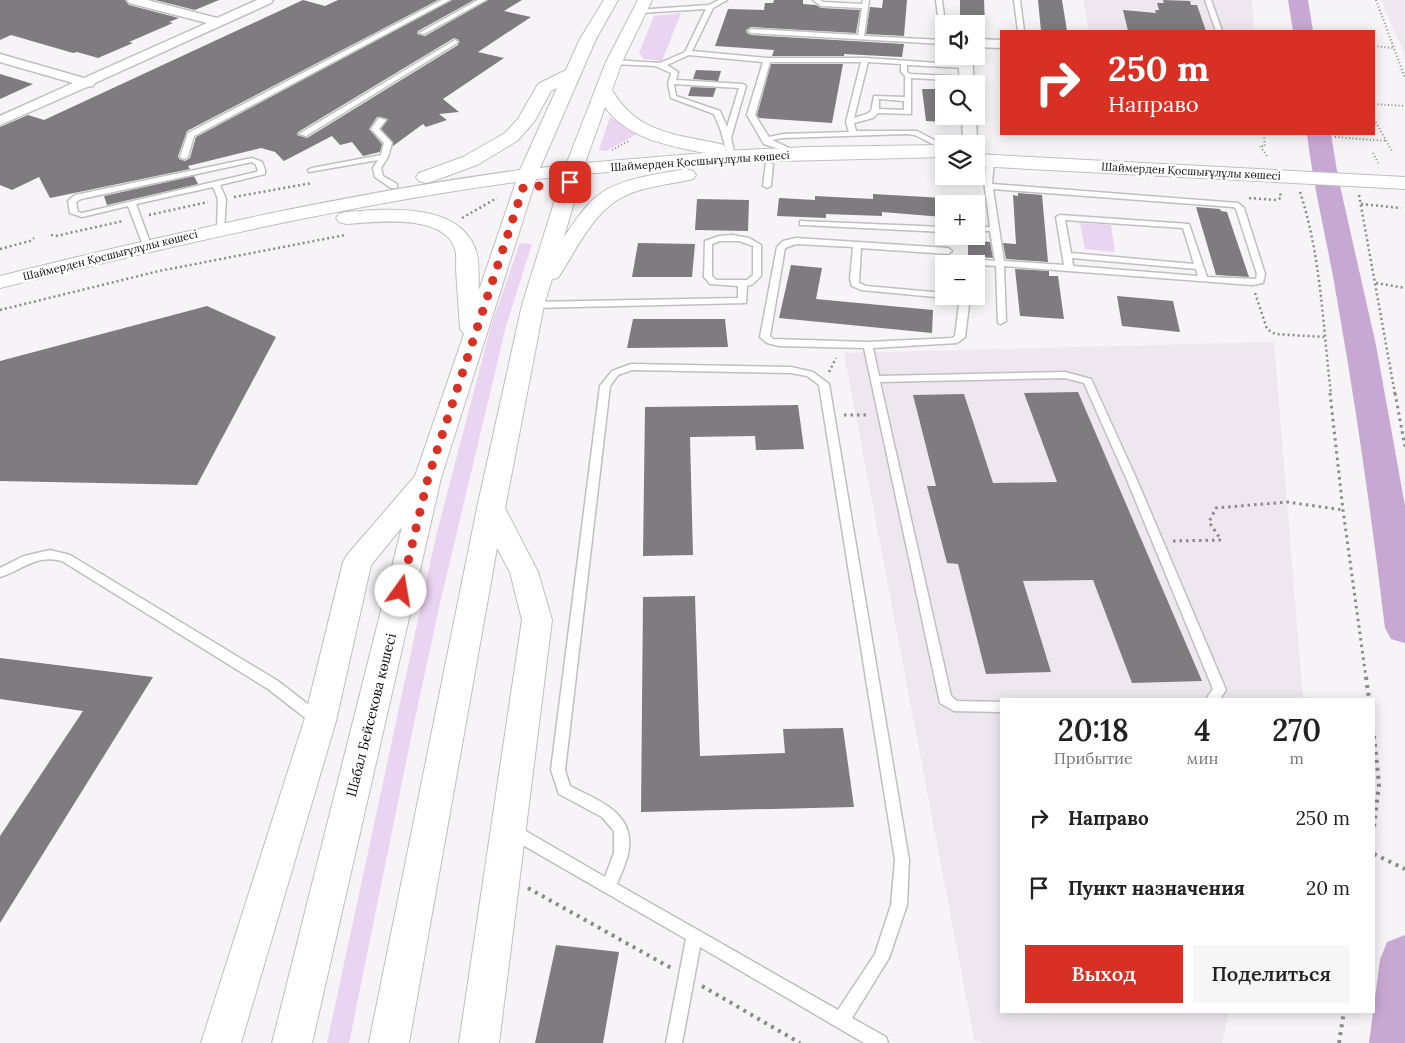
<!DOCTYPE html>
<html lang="ru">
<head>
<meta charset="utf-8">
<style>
	:root { --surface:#fff; --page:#f6f6f6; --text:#222; --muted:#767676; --accent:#d93025 }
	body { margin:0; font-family:Lora,serif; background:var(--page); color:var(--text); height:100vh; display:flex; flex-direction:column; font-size:19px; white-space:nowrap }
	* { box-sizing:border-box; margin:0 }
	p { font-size:16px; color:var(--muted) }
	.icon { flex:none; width:28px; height:28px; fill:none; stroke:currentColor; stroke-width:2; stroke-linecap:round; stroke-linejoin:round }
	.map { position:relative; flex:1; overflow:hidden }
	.sheet { position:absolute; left:1000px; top:698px; width:375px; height:315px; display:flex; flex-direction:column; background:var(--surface); border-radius:0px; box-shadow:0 2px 12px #0003 }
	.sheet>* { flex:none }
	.banner { position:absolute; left:1000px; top:30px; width:375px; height:105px; border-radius:0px; box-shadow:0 2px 12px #0003; background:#d93025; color:#fff; overflow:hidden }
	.controls { position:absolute; left:935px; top:15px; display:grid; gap:10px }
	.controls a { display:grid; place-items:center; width:50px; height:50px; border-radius:0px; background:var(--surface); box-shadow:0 2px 12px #0003; font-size:25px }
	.pin { position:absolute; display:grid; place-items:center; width:42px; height:42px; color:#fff; margin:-21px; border-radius:10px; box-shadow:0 2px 8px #0006 }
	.me { position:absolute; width:55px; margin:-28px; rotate:13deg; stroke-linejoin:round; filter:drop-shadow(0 0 4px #0008) }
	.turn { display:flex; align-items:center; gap:18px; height:105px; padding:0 25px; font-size:22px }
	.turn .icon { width:65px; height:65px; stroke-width:2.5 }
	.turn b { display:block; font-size:35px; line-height:42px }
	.eta { display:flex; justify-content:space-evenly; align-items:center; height:85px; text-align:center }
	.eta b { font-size:30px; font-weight:600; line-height:35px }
	.primary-button { display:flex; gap:10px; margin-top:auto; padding:10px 25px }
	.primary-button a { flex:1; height:58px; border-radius:0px; background:var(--accent); color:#fff; font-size:20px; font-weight:600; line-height:58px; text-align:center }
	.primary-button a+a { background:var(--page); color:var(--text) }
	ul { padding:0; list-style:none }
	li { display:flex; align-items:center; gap:15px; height:70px; padding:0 25px }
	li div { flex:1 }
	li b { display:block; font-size:19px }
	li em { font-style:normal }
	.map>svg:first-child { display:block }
</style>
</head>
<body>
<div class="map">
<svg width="1405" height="1043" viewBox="0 0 1405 1043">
	<rect width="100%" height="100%" fill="#f6f4f7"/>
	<path fill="#eee7f0" d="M1083 0H1252L1254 31H1089Z
		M1381 0H1405V55Z
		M1274 342 1303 699H1001V1011H1229L1222 1043H983L974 1039 844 353Z"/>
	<path fill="#e9d4f1" d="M681 13 662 61 644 59 639 53 654 16Z
		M610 117 637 134 606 151 599 150Z
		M1080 223 1111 225 1115 252 1085 249Z
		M520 243 532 244 506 326 440 603 414 723 349 1043H327L436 536 491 326Z"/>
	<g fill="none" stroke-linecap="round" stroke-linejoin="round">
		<path fill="#c7a8d2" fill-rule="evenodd" d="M1288 0H1308L1313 31H1293Z
			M1307 134H1331L1338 177 1376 345 1405 506V643L1391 639 1385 628C1372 520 1357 413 1338 305 1329 248 1314 192 1307 134Z
			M1405 935V1043H1369L1380 960 1387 942Z"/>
	</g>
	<path fill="#7e7c7f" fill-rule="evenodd" d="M0 0H125L129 5 179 18 169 22 173 23 129 42 133 43 98 58 77 52 73 53 11 35 0 40Z
		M155 0H219L195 10Z
		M303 0 325 6 338 0H438L187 131 178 156 179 159 185 161 190 158 196 137 452 0H474L418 31 417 34 425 36 488 0H522L504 11 531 17 478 52 504 58 443 99 459 112 439 114 447 120 426 127 423 124 393 146V142L381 129 388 119 377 117 369 129 382 144 380 152 363 156 352 142 340 145 332 136 284 161 275 152 261 148 188 166 190 169 50 198 39 177 12 190 0 185V127L28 115 44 120ZM454 38 459 40 458 45 307 138 297 135 298 132Z
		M774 0H803V4L816 5 821 8 860 10 856 33 751 27 746 30 747 33 751 35 904 44 902 57 844 54V56H772L774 50 715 46 728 9 764 10 765 3H773Z
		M883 0H907L904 36 866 34 870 7 882 8Z
		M960 0H984L985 24H960Z
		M1038 0H1062L1067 31H1041Z
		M1163 0 1190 1 1191 5H1197L1206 31H1128L1123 10 1156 13 1155 10H1159L1157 3H1164Z
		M771 64H843L832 123 759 118 757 115Z
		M696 70 721 71 718 81 693 79Z
		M0 74 33 84 0 99Z
		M691 87 716 88 713 97 688 96Z
		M922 89H944V122L926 121Z
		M194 176 198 184 107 205 104 196Z
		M1018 193 1042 195 1048 262 1006 259 1003 243 1016 244 1013 195 1018 196Z
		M873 194 944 198 943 217 882 212V216L826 214V218L777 216 779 198 815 200V196L873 199Z
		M697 199 749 200 748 231 695 230Z
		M1196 207 1220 209 1221 211 1227 212 1249 277 1216 275Z
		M968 240 990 242 993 258 968 256Z
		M638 243 695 244 692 277H632Z
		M791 265 822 268 816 299 933 310 932 333 779 318Z
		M1015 269 1049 271V276H1058L1064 319 1020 316Z
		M1117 296 1173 301 1180 332 1122 326Z
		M207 306 276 337 197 485 0 481V361Z
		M633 319H725L728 347 627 348Z
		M1078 392 1202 681 1132 683 1093 580 1023 581 1051 672 986 674 958 564 947 563 927 486H936L913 395 964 394 993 483 1057 482 1024 393Z
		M798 405 804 449 756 450 755 436 690 437 693 555 643 556 645 407Z
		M695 596 700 756 785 753 783 729 843 728 854 807 641 812 643 597Z
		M0 658 153 677 0 923V836L83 711 0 699Z
		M556 945 619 952 603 1043H535Z"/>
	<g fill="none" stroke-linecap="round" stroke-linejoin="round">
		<g stroke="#c0bec1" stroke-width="3">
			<path id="lane" d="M442 0H450L194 136 188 157 184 159 180 157 188 133Z
				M478 0H486L424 34 419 33Z
				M719 0H727L713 8 692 51 767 58H865L968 65 969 66 966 68 907 65V72L910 74 967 77 970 79 967 81 911 78V114L878 113 873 118 854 123 856 131H917L944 145V150L915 135 906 134 783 138 772 140 798 152 794 154 764 144 747 115 763 62 689 55 667 65 678 72 676 80 743 84 746 86 731 138 734 151 727 153 721 131 714 114 671 98 668 84 671 73 655 66 614 64 611 62 614 60 660 63 685 52 706 9 639 13 636 11 637 10 709 5ZM770 62H861L846 122 849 132 783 134 769 137 755 115ZM868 62 901 64V72L905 76V97L874 96 871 111 867 114 854 118ZM674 84 739 88 727 127 720 111 676 96ZM879 99 904 101V110L879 109Z
				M813 0H820L823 2 862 4 863 0H869L864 36 941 40 936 0H942L945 24 944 44 751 33 748 31 751 29 858 35 862 8 821 6Z
				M1014 0H1020L1024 31H1018Z
				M1205 0H1211L1222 31H1216Z
				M455 40 458 42 457 43 306 136 299 134Z
				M379 118 386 120 379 129 392 143 388 157 381 168 383 176 397 184V188H391L375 177 373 168 378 160 309 172 308 170 312 168 381 155 384 143 371 129Z
				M252 158 262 162 265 170V174L220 185 226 199 224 230H221L217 228 218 199 213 187 136 204 151 245 147 248 143 245 128 206 82 217 70 213 68 201 75 195ZM252 162 256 165 258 171 256 172 82 213 78 212 76 202 81 199Z
				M987 158 994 160 992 184 1238 203 1244 208 1265 274 1263 283 1252 285 1004 266 1006 321 1001 324 998 323 996 266 948 263 944 260 948 257 995 261 990 231H976V227H990L984 181ZM993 189 1233 207 1236 209 1257 274 1256 279 1207 277 1189 224 1060 215 1056 217 1064 265 1004 261ZM1065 220 1183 228 1194 264 1071 253ZM1072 258 1196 269 1198 276 1073 266Z
				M766 162 773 164 771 186 767 188 763 186Z
				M800 221 944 227V232L803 225H800Z
				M732 235 749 238 761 245V276L753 284 747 286 746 303 533 308 528 305 533 302 738 298V286L710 284 704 277 705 241 719 236ZM720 241H739L753 246V275L747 280H716L712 276V244Z
				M796 238 948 248 952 251 948 254 861 248 859 283 866 286 944 293V296H959L969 305 965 337 957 343 873 348 879 376 1065 372 1091 379 1137 480 1226 690 1220 699H1206L1213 689 1127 480 1084 383 1065 378 880 382 951 696 957 701 1001 702V712L954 711 940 703 864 348 779 346 767 343 760 337 777 247 783 241ZM796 244 853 247 850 279 852 286 861 290 946 298 956 301 959 305 955 336 952 338 868 342 773 339 770 336 785 248Z
				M631 364 791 367 813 372 829 384 909 860 907 905 889 958 852 1018 886 1037 888 1043H864L700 947 682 1043H666L686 939 507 836 505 831 507 826 512 825 517 826 605 877 614 853V831L602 817 559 794 551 770 600 386 612 371ZM632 370 791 373 807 376 819 385 895 860 891 905 875 954 838 1010 617 884C621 874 626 864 628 854 637 813 599 801 570 786L565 770 610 386 618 375Z
				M50 550 70 555 278 681 323 716 325 720 323 724 318 726 313 724 268 689 62 561C34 554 24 570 0 577V568L24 556Z"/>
		</g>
		<g stroke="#c0bec1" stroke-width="3">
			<path id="street" d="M127 0H147L217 18 257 0H273L271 3 95 83 93 86 87 87 0 125V116L73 83 0 62V54L84 78 207 23 129 3Z
				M976 39 1001 40V48L976 47Z
				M958 56H972L974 84H960Z
				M962 116H976L977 144 976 146V144H963Z"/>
		</g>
		<g stroke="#c0bec1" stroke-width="2">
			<path id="secondary" d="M604 0H618L596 39 540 168 566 165 606 62 638 0H652L622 62 612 90C638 135 678 134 724 145L726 149 725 151 807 147 944 145V157L739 162 582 174 564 237C575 221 587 202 604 191 628 177 660 174 686 169L693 171 696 175 693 179C668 185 641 186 619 199 591 216 575 252 558 278L552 279 544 305 505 508 538 572 552 620 499 1043H459L522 620 510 572 497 548 409 1043H369L477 508 522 305 562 177 536 179 441 478 312 1043H272L402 527 371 565 336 721 241 1043H201L304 721 343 562 347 555 415 476 464 334 460 329C459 309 457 288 456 268 456 262 457 255 455 249 444 213 374 222 346 224L339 222 336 218 339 214 346 212C386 209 457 202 475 248 480 260 478 277 479 290L516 182C342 206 171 246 0 288V276C172 233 344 194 520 170L557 88 551 91 534 122 517 141 477 165 433 181 426 183 419 181 416 177 419 173 463 157 505 133 518 119 538 84 566 70 580 39ZM605 107C627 139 670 146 705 153L585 163Z
				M976 154 1405 177V189L976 166Z"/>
		</g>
		<path stroke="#8b898b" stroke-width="2" stroke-dasharray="1 2.5" stroke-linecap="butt" d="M1376 0 1405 78
			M1374 46 1393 48
			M1374 104 1405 106
			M1374 119 1392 151
			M1264 134 1265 146H1260L1267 156
			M1335 137 1387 141
			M612 150 630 140
			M1373 153 1378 163"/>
		<path stroke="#8b898b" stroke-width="2.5" stroke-dasharray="2 3" stroke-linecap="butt" d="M1300 192C1321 255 1323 328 1331 394
			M1359 195 1395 394
			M234 197 312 183
			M1249 198 1276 200 1281 198 1280 192
			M1361 204 1401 208
			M149 215 208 202
			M462 218 497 198
			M51 235 56 236 123 221
			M0 249 30 241 34 238
			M1376 283 1405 288
			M1255 293 1267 329 1275 334 1324 337
			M0 310 159 271 345 235
			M829 372 836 358"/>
		<path stroke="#8b898b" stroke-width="3" stroke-dasharray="2.5 4" stroke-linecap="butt" d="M1330 393 1343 510 1366 678
			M1395 393 1405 447
			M844 415H868
			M1173 541 1221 540 1209 522 1216 508 1287 502 1343 510"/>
		<path stroke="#8b898b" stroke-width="4" stroke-dasharray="3 5" stroke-linecap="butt" d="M1366 677 1369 699
			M1374 736 1379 784 1374 827
			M1374 854 1405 869
			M528 888 671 968
			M702 986 800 1043
			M1339 1043 1344 1011"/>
		<use href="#lane" fill="#fff" fill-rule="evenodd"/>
		<use href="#street" fill="#fff" fill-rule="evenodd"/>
		<use href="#secondary" fill="#fff" fill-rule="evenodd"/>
	</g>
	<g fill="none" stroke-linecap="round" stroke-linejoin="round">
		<path stroke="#d93025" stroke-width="9" stroke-dasharray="0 16.2" d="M401 591 428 478 523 188 570 182"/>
	</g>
	<g text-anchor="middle" stroke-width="5" stroke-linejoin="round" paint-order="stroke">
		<g font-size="11" fill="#100f10" stroke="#fff">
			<text transform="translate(700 161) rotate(-4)" y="4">Шаймерден Қосшығұлұлы көшесі</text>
			<text transform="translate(1191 171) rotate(3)" y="4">Шаймерден Қосшығұлұлы көшесі</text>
			<text transform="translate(110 255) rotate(-14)" y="4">Шаймерден Қосшығұлұлы көшесі</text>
		</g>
		<g font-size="14" fill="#100f10" stroke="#fff">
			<text transform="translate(371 715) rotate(-76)" y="5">Шабал Бейсекова көшесі</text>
		</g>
	</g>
</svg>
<div class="controls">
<a><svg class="icon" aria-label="sound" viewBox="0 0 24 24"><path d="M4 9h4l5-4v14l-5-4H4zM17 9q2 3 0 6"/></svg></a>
<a><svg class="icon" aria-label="search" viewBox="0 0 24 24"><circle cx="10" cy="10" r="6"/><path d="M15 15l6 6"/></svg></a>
<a><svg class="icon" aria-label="layers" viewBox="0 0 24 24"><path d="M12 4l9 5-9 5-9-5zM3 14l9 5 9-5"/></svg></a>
<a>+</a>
<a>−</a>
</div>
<div class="pin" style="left:570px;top:182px;background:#d93025"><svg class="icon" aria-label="arrive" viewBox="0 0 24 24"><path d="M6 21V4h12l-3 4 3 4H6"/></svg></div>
<svg class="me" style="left:401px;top:591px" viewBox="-20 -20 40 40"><circle r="19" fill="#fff"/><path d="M0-13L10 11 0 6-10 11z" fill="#d93025"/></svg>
<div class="banner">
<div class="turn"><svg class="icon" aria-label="right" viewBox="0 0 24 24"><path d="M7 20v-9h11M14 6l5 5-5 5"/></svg><div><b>250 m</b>Направо</div></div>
</div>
<section class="sheet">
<div class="eta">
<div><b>20:18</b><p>Прибытие</p></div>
<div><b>4</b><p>мин</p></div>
<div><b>270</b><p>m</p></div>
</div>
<ul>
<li><svg class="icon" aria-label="right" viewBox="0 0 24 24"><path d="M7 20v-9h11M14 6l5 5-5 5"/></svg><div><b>Направо</b></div><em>250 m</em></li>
<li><svg class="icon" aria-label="arrive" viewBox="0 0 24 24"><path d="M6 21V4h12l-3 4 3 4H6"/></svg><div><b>Пункт назначения</b></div><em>20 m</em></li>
</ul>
<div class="primary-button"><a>Выход</a><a>Поделиться</a></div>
</section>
</div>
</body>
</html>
